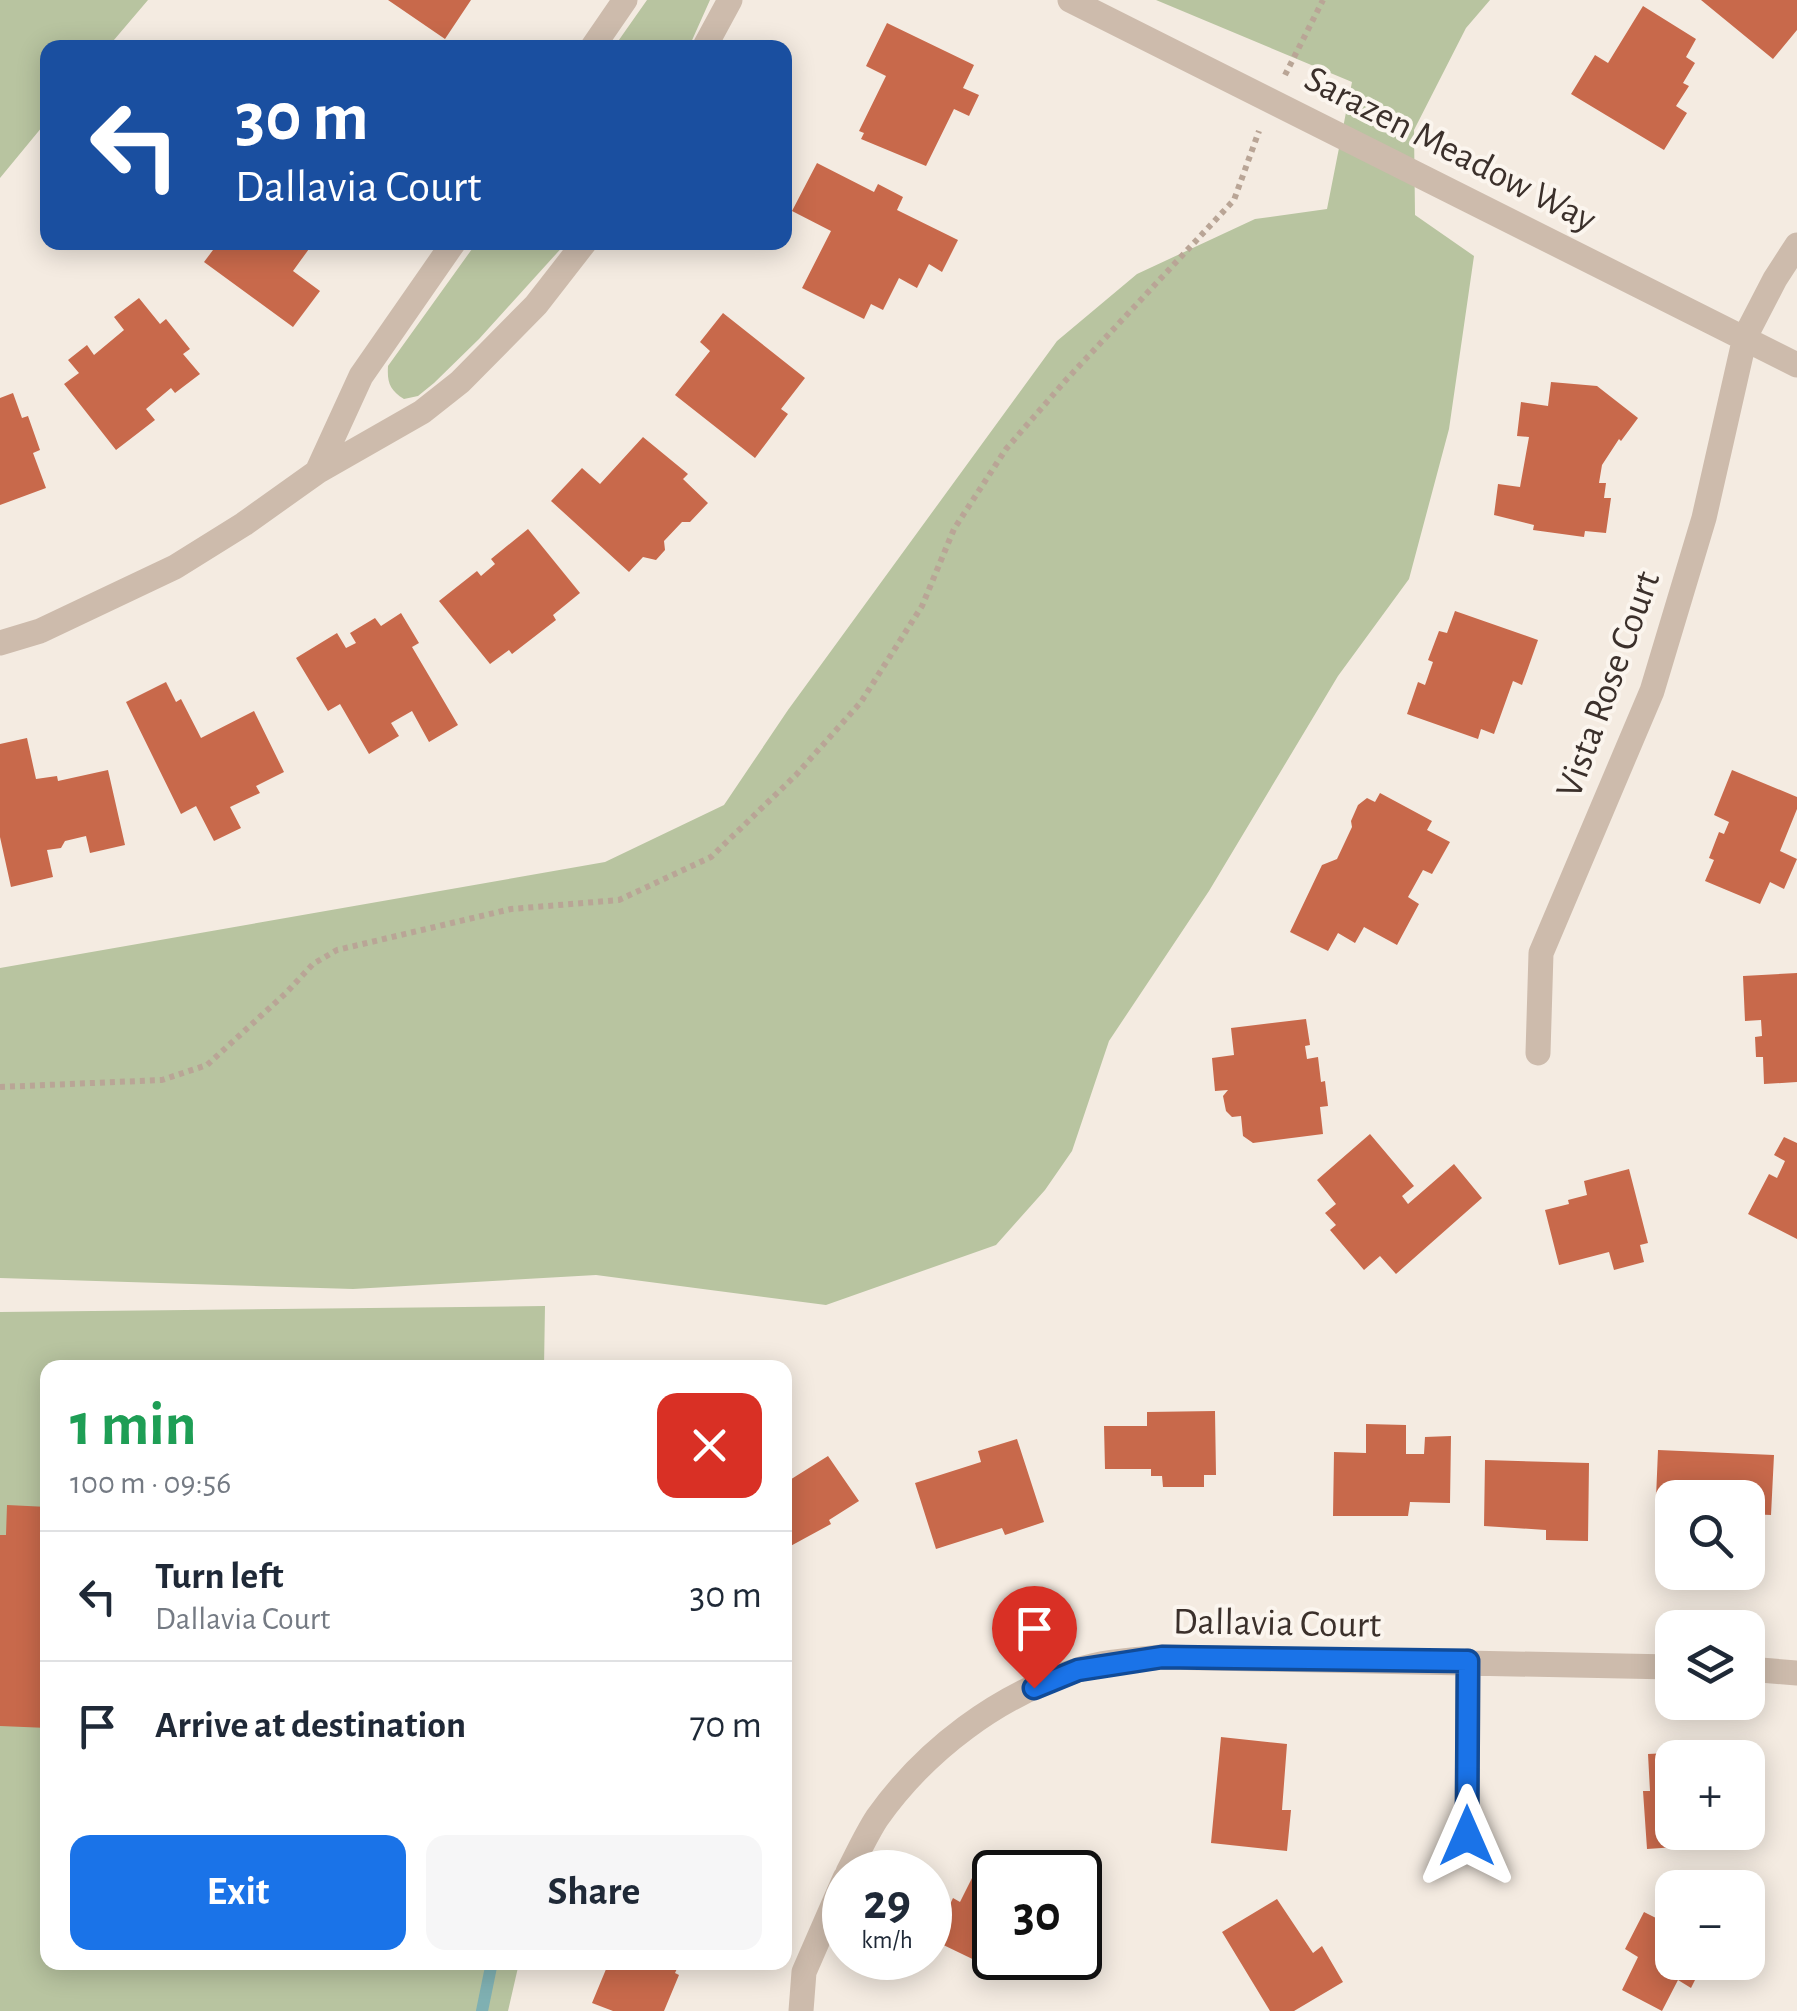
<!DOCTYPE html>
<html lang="en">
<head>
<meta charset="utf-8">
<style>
	:root { --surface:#fff; --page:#f6f6f7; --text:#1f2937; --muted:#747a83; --line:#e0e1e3; --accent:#1a73e8 }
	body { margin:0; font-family:"Alegreya Sans",sans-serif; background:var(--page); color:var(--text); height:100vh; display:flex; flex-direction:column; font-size:38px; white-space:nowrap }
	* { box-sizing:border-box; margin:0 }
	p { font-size:32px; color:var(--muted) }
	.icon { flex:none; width:55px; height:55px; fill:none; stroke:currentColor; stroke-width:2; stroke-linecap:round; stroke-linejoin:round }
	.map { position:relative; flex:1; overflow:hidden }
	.drawer { position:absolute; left:40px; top:1360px; width:752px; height:610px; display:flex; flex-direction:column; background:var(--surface); border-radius:20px; box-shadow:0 5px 25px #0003 }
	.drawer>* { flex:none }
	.banner { position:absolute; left:40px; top:40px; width:752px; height:210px; border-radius:20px; box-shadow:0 5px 25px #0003; background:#1a4fa0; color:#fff; overflow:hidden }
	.tools { position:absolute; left:1655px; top:1480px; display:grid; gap:20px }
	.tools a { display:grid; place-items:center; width:110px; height:110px; border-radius:20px; background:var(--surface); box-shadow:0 5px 25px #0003; font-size:50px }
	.speed { position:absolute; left:822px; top:1850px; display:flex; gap:20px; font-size:50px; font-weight:700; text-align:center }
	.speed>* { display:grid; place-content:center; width:130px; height:130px; border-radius:50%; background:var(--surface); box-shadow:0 5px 25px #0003; line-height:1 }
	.speed small { font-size:25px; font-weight:400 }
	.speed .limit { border:5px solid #111; border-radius:15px; background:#fff; color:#111 }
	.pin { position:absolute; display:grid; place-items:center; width:85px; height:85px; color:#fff; margin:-102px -42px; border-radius:50% 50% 50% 0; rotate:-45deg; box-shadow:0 0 10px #0007 }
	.pin .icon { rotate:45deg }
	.me { position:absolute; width:110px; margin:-55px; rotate:0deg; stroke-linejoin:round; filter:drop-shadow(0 0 8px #0008) }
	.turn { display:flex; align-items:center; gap:35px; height:210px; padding:0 30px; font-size:45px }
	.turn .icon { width:130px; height:130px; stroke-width:2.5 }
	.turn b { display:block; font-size:70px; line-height:85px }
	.round { display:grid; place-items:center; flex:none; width:105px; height:105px; border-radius:20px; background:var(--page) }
	.summary { display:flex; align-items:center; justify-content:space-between; height:170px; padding:0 30px }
	h1 { font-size:60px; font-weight:600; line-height:75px; color:#1e9e55 }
	.primary-button { display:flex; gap:20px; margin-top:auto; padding:20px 30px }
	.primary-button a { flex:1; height:115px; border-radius:20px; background:var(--accent); color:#fff; font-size:40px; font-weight:600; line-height:115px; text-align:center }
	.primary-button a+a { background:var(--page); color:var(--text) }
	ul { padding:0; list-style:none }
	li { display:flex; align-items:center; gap:30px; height:130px; padding:0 30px; border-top:2px solid var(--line) }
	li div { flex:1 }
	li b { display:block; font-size:38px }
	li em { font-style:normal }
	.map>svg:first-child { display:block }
</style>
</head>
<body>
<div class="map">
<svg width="1797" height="2011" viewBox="0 0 1797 2011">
	<rect width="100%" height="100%" fill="#f4ebe1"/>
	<path fill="#b8c4a0" d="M0 0H148L108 47 48 48 47 121 0 178Z
		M647 0H710L689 47H614Z
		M1156 0H1490L1466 28 1414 130 1415 215 1474 256 1449 429 1409 579 1338 676 1209 891 1109 1041 1072 1151 1045 1190 996 1245 826 1305 596 1275 353 1289 0 1278V968L605 862 724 805 788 710 1057 341 1137 274 1255 219 1327 209 1352 82Z
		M477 242 566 243 479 339 434 383 418 396 404 399C390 390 387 383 388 366Z
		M545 1306 544 1367 48 1368V1962L519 1963 508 2011H0V1312Z"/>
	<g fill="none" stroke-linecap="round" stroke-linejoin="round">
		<path stroke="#7fb0b2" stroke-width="12" d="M482 2011 492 1962"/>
	</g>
	<path fill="#c8694b" d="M388 0H471L445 39Z
		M1701 0H1797V30L1773 59Z
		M1643 6 1696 39 1686 57 1695 63 1683 83 1689 86 1676 106 1687 113 1664 150 1571 94 1595 55 1608 63Z
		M887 23 974 65 963 88 979 95 969 116 954 109 926 166 861 139 864 133 859 131 886 76 866 66Z
		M817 163 874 192 878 184 903 197 897 210 958 240 942 272 929 264 917 288 899 278 883 310 871 304 864 319 802 288 831 231 792 211Z
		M202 242H314L293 271 320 291 293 327 204 262 213 250Z
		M139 298 160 324 166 319 190 349 183 354 200 374 175 393 171 388 146 409 155 420 116 450 64 384 79 373 68 360 87 345 94 355 124 330 114 317Z
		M723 313 805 378 781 409 788 414 755 458 675 395 710 351 700 342Z
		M1551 382 1597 386 1638 418 1621 441 1619 439 1602 465 1599 483H1606L1604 498H1611L1606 533 1585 531 1584 537 1533 530 1534 525 1494 515 1498 484 1520 487 1529 437 1517 436 1521 402 1548 406Z
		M13 393 22 418 28 416 40 450 33 453 46 488 0 505V398Z
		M643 437 688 474 683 479 708 503 690 522H682L664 541 665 550 656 560 643 557 629 572 551 501 582 468 600 484Z
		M528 529 580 593 553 615 556 620 512 654 509 650 490 664 439 601 477 571 481 576 495 564 491 559Z
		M1455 611 1538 640 1522 685 1513 681 1494 734 1481 729 1478 739 1407 714 1418 682 1425 685 1433 662 1428 660 1439 631 1447 633Z
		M401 613 419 643 412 647 458 725 429 742 412 711 391 723 399 736 369 754 340 704 328 711 296 658 337 633 346 648 356 643 350 633 375 618 381 626Z
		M166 682 176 702 181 699 201 738 254 711 284 772 256 786 260 793 230 807 241 828 214 841 196 806 181 814 126 702Z
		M27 738 36 779 57 776 58 781 108 770 125 845 90 853 86 836 65 841 61 848 47 850 53 877 11 887 0 837V744Z
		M1732 770 1797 797V809L1780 851 1797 859 1784 889 1770 882 1760 904 1705 881 1714 860 1709 858 1719 832 1724 834 1729 822 1714 815Z
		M1380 793 1432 821 1427 830 1450 842 1432 874 1423 870 1408 897 1419 904 1397 945 1364 927 1355 943 1338 933 1328 951 1290 932 1322 865 1337 859 1352 827 1351 821 1358 805 1367 798 1375 802Z
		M1797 973V1082L1764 1084 1763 1057H1756L1755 1037 1762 1036 1761 1020 1745 1021 1743 976Z
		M1306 1019 1310 1045 1305 1046 1307 1059 1318 1057 1321 1082 1325 1081 1328 1106 1320 1107 1323 1134 1253 1143 1243 1136 1241 1116 1232 1117 1226 1111 1223 1096 1228 1090 1215 1091 1212 1058 1234 1055 1231 1028Z
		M1370 1134 1414 1186 1402 1196 1408 1204 1454 1164 1482 1198 1396 1274 1380 1256 1364 1270 1330 1230 1336 1225 1325 1213 1336 1204 1317 1180Z
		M1784 1137 1797 1143V1239L1748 1214 1769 1174 1777 1178 1785 1161 1774 1155Z
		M1629 1169 1648 1243 1640 1245 1644 1262 1614 1270 1609 1252 1559 1265 1545 1210 1569 1204 1568 1200 1587 1195 1584 1181Z
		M1215 1411 1216 1475H1204V1487H1163L1162 1476H1151V1469H1105L1104 1426H1147V1412Z
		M1366 1424 1406 1425V1454H1424L1425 1437 1451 1436 1450 1503 1410 1502 1408 1516H1333L1334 1452 1366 1453Z
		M1017 1439 1044 1522 1005 1535 1002 1528 936 1549 915 1483 981 1462 978 1451Z
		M1658 1450 1774 1455 1771 1515 1748 1514V1498H1656Z
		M828 1456 859 1501 829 1520 831 1524 785 1549V1483Z
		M1485 1460 1589 1463 1588 1541 1546 1540V1530L1484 1526Z
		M7 1505 48 1507V1728L0 1726V1535H6Z
		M1221 1737 1287 1744 1282 1810H1291L1287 1851 1211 1843Z
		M1707 1751V1758H1672V1832H1718L1719 1844 1647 1849 1643 1791H1650L1648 1754Z
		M979 1864 995 1872V1958H1027L1016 1980 933 1940 953 1898 960 1902Z
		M1277 1899 1313 1953 1322 1946 1343 1982 1294 2011H1270L1222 1932Z
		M1665 1905 1672 1909V1962H1704L1691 1988 1678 1980 1662 2011 1622 1990 1638 1957 1625 1949 1644 1912 1658 1919Z
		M609 1962H680L675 1973 679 1975 664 2011H613L592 2003Z"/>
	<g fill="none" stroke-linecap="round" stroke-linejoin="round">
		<path stroke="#b9a596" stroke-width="6" stroke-dasharray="5 5" stroke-linecap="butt" d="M1285 75 1323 0
			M0 1087 162 1080 207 1065 286 993 313 964 337 950 511 909 619 900 711 857 796 775 861 702 922 606 954 529 1006 449 1066 380 1234 200 1259 131"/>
		<path stroke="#cdbbac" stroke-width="25" d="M1070 0 1797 365
			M592 48 625 0
			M704 48 730 0
			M317 472 361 376 454 242
			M0 643 40 631 175 567 244 524 317 472 422 412 460 382 536 305 585 242
			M1538 1053 1541 953 1652 691 1704 518 1745 337 1775 279 1797 245
			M1748 1669 1797 1673
			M1467 1836 1468 1661
			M848 1872C857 1855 866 1835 877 1818 925 1750 998 1695 1078 1670 1105 1661 1134 1660 1162 1657L1672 1667
			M801 2011 804 1972 845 1878"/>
	</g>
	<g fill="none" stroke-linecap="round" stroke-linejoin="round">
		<g stroke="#114b97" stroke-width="25">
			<path id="route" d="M1034 1688 1078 1670 1162 1657 1468 1661 1467 1836"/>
		</g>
		<use href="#route" stroke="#1a73e8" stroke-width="18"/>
	</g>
	<g text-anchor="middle" stroke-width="8" stroke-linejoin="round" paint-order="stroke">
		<g font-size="38" fill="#3b302b" stroke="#fbf5ee">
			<text transform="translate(1451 148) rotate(27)" y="13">Sarazen Meadow Way</text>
			<text transform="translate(1607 684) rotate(-70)" y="13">Vista Rose Court</text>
			<text transform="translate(1277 1622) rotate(1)" y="13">Dallavia Court</text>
		</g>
	</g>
</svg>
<div class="tools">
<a><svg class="icon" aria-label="search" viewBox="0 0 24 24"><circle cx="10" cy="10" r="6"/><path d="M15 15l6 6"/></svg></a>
<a><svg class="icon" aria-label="layers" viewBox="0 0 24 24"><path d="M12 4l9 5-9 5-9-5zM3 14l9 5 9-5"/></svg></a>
<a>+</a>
<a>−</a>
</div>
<div class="speed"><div>29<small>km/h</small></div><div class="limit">30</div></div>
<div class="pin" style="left:1034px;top:1688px;background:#d93025"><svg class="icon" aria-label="arrive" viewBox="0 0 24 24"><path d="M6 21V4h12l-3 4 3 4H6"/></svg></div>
<svg class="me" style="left:1467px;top:1836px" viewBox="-20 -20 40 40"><path d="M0-17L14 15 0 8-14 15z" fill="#1a73e8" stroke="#fff" stroke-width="4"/></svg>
<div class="banner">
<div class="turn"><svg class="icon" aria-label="left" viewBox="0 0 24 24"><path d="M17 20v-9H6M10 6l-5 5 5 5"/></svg><div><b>30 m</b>Dallavia Court</div></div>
</div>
<section class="drawer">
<div class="summary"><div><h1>1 min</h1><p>100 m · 09:56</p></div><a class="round" style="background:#d93025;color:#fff"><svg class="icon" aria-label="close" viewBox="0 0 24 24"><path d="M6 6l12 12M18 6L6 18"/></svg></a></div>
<ul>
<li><svg class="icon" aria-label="left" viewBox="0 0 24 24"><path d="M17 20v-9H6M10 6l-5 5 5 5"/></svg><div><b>Turn left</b><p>Dallavia Court</p></div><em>30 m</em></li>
<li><svg class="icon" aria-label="arrive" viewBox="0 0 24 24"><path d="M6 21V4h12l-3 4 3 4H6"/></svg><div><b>Arrive at destination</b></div><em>70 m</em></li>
</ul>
<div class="primary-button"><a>Exit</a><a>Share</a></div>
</section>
</div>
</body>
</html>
